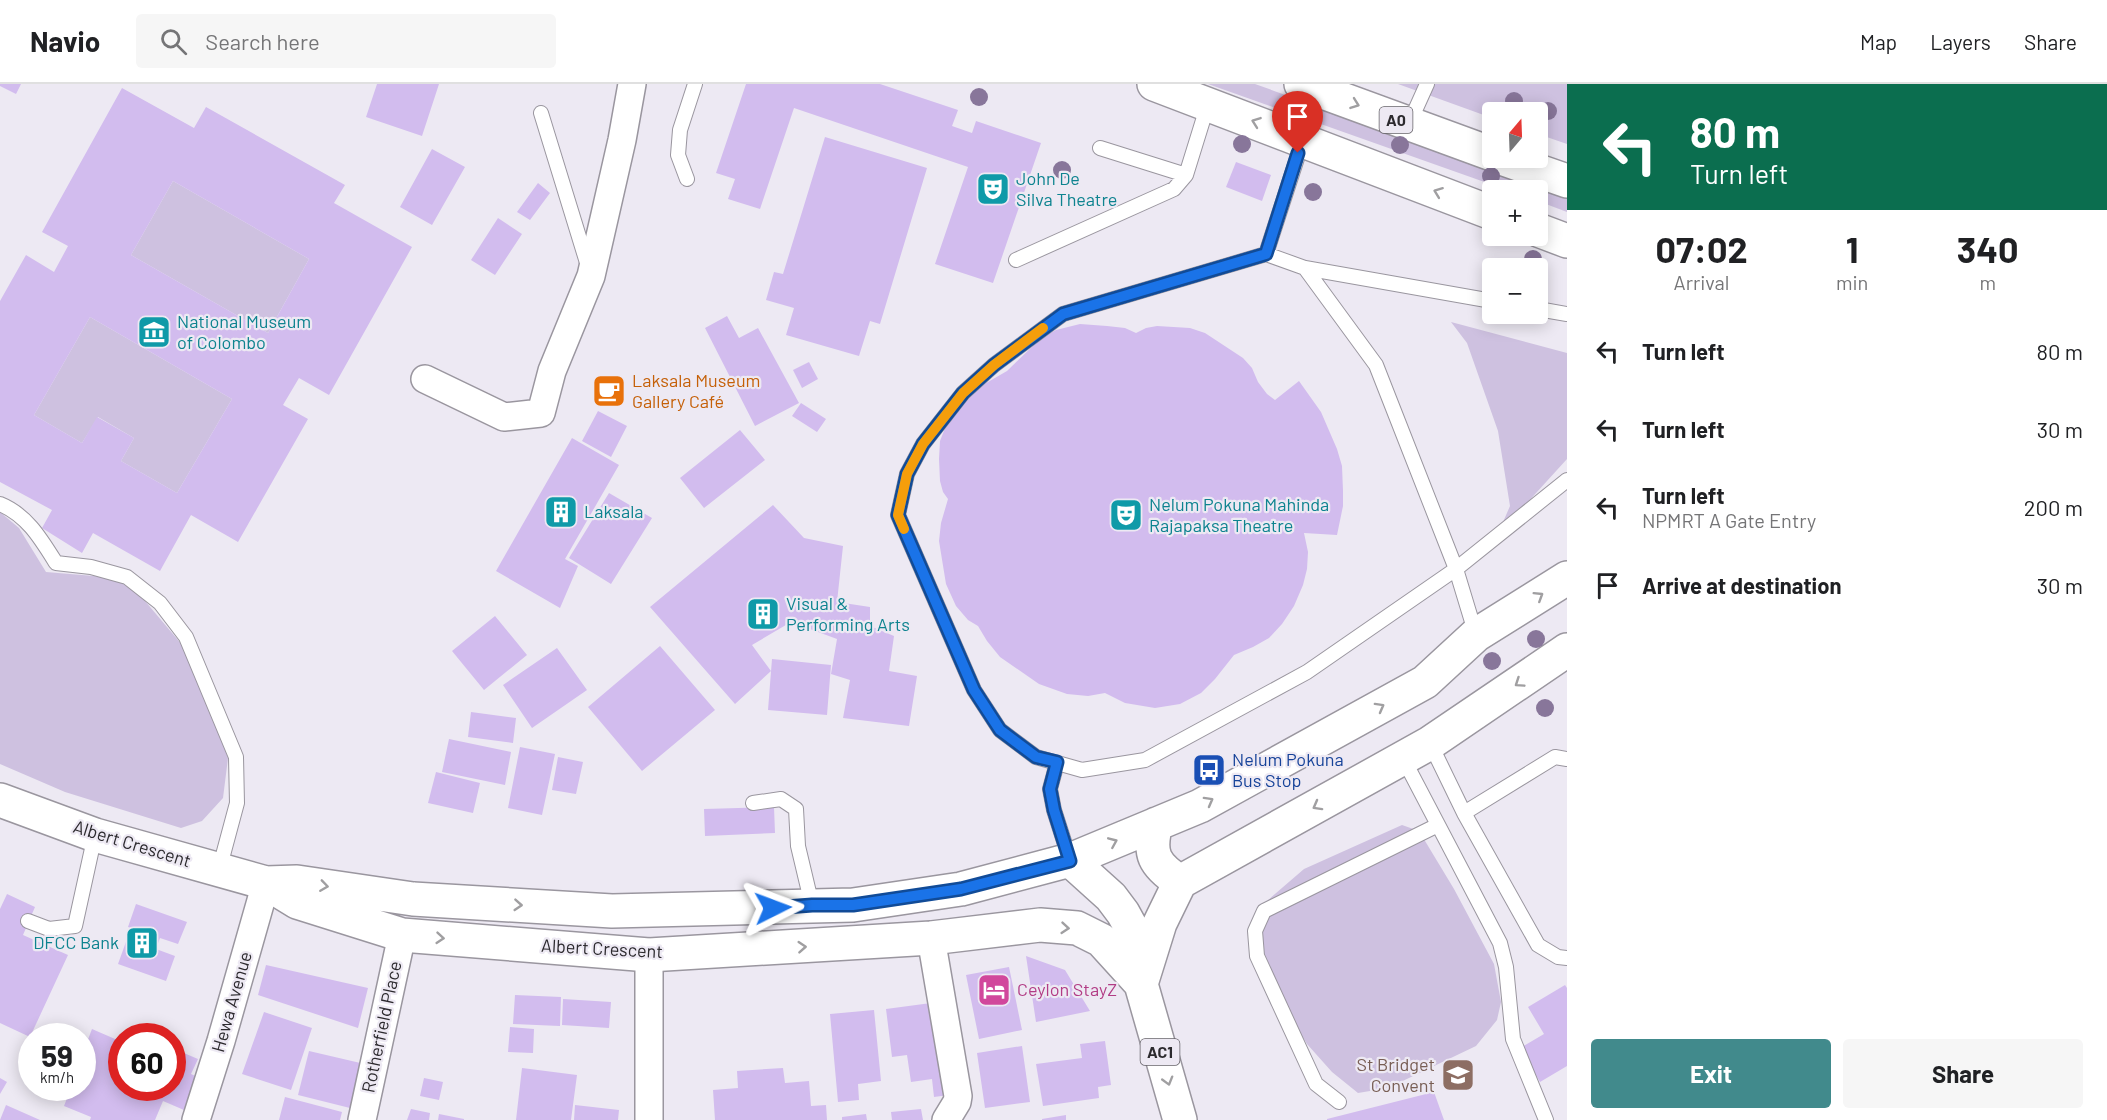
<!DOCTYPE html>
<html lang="en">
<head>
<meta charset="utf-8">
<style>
	:root { --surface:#fff; --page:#f6f6f6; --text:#202124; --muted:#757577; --line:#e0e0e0; --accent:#418a8c }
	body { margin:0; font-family:Barlow,sans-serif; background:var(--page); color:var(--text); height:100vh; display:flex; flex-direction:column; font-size:22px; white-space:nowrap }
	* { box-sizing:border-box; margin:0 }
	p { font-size:20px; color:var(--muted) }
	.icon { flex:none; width:33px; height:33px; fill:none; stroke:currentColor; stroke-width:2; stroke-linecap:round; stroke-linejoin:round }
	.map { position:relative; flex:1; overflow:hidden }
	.sheet { display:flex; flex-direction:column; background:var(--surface); width:540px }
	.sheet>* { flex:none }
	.hud { background:#0b6e4f; color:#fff; overflow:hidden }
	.needle { width:39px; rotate:19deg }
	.buttons { position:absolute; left:1482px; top:18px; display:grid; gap:12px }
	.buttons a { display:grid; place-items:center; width:66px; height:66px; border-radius:6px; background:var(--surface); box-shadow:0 3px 15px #0003; font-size:30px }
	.speed { position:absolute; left:18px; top:939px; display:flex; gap:12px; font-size:30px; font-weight:700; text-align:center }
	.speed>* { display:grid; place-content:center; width:78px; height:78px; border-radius:50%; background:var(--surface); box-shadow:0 3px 15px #0003; line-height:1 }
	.speed small { font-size:15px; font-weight:400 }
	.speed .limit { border:9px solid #d22; background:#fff; color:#111 }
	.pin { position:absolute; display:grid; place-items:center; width:51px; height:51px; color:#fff; margin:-62px -26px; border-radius:50% 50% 50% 0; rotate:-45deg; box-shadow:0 0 6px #0007 }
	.pin .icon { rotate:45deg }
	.me { position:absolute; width:66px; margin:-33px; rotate:87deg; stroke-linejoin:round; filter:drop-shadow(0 0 4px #0008) }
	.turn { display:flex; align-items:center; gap:21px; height:126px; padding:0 24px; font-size:27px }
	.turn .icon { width:78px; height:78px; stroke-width:2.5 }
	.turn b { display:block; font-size:42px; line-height:51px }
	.eta { display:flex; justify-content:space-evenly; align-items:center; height:102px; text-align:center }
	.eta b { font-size:36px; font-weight:700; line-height:42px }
	.button { display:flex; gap:12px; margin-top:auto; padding:12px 24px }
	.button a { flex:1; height:69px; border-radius:6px; background:var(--accent); color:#fff; font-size:24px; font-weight:700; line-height:69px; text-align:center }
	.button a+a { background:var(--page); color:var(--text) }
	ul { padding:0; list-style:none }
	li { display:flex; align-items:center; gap:18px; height:78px; padding:0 24px }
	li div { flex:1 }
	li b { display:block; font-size:22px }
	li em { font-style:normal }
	header { display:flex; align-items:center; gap:36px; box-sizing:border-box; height:84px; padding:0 30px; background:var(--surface); border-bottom:2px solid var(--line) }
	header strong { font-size:28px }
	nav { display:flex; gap:33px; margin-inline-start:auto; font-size:21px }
	.search { width:420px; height:54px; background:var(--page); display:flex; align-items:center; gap:15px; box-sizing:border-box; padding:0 21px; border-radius:6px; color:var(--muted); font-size:22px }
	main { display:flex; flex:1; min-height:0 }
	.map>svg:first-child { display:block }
</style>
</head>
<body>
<header>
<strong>Navio</strong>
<div class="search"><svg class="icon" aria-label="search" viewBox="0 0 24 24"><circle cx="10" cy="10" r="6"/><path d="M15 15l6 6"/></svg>Search here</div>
<nav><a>Map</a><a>Layers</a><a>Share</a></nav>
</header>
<main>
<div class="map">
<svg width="1567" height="1036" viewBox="0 0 1567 1036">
	<rect width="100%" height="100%" fill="#ede9f3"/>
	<path fill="#cec1e0" d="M1208 0H1255L1567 112V128L1538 117V106H1507Z
		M1398 0H1567V60L1538 50V28H1492V34Z
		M173 97 309 175 268 249 131 171Z
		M90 233 232 315 177 409 121 377 134 354 98 333 82 359 34 331Z
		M1451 238 1567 269V375L1497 452 1510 422 1498 347 1467 259Z
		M0 428 19 444 46 488 106 493 117 496 140 511 183 562 203 604 228 674 223 714 202 737 181 744 65 708 0 680Z
		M1402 741 1419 747 1454 805 1494 880 1501 918 1497 936 1476 962 1388 1004 1358 1009 1332 988 1307 960 1266 892 1254 846 1260 823 1304 785Z"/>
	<path fill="#d2bcee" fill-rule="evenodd" d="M0 0H21L16 10 0 2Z
		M377 0H439L422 52 366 33Z
		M746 0H880L958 26 952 42 972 49 976 37 1041 59 993 199 935 180 968 83 794 24 760 125 728 115 735 95 716 89Z
		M122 4 194 44 206 23 345 101 334 119 412 163 329 311 299 294 283 321 308 335 238 458 191 431 160 487 93 449 82 469 42 444 52 426 0 398V217L26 171 54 188 68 162 42 148ZM173 97 309 175 268 249 131 171ZM90 233 232 315 177 409 121 377 134 354 97 333 82 359 34 331Z
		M825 53 927 84 880 240 870 237 859 272 786 251 794 224 766 216 774 188 783 190Z
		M432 65 465 83 432 141 400 123Z
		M1236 78 1271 91 1262 117 1226 103Z
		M538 99 550 109 530 136 517 128Z
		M498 134 522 150 495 191 471 176Z
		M727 232 739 254 758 244 799 319 755 342 705 244Z
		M1080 240 1107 242 1125 244 1136 249 1146 244 1157 242 1190 244 1205 249 1243 274 1252 284 1258 298 1267 310 1275 316 1299 297 1321 328 1337 365 1342 382 1343 407V422L1337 451 1304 449 1308 468 1307 485 1303 501 1294 522 1282 540 1269 554 1253 563 1234 571 1215 595 1201 609 1180 620 1155 624 1125 619 1105 609 1088 612 1067 610 1039 600 1000 573 987 557 978 542 968 536 956 522 946 500 939 457 941 439 948 415 943 408 940 397 939 375 940 357 947 339 960 320 974 306 1007 287 1041 254 1056 246Z
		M809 278 818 295 802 304 793 286Z
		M801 319 826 335 817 348 792 332Z
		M598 327 627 342 611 373 582 357Z
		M740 346 765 376 704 424 680 394Z
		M572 354 619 381 565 475 578 482 560 524 496 487Z
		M609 409 652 434 611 500 569 474Z
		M773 421 804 454 843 462 837 518 870 523V542L894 552 889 587 917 592 909 642 843 634 850 596 831 590 837 555 791 538 752 561 771 587 735 620 650 523Z
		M495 532 527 571 484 606 452 567Z
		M660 562 715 626 642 687 588 623Z
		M557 564 587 606 532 644 503 601Z
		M772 575 831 581 827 631 768 626Z
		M471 628 516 634 513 659 468 653Z
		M449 655 511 668 505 701 442 688Z
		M520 663 555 670 542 731 508 724Z
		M558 673 583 678 576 710 552 706Z
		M436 688 480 699 473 729 428 719Z
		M774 723 775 749 705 752 704 725Z
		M7 810 35 823 23 851 68 871 30 953 0 939V825Z
		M136 820 187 838 178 860 160 854 156 865 175 872 166 897 118 880 127 855 133 857 137 846 128 843Z
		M1026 872 1065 886 1090 927 1036 938Z
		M266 881 368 904 358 944 258 911Z
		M1009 883 1022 946 979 955 966 891Z
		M1565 901 1567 904V982L1540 998 1520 964 1544 950 1528 923Z
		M515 911 561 913 560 942 513 940Z
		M563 915 611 918 609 944 562 941Z
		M931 919 938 978 951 976 956 1010 934 1013 932 995 911 998 907 971 892 973 886 925Z
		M874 926 881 997 858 1000 859 1016 838 1018 830 930Z
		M264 928 312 944 291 1006 242 990Z
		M510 943 534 945 533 969 508 968Z
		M92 945 122 958V1004H172V964L198 975 191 990 206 997 191 1029 163 1017 155 1036H90L91 1033 64 1022 71 1004H82V971Z
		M1105 957 1111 1001 1098 1003 1099 1014 1043 1022 1036 980 1082 974 1080 960Z
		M1022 962 1030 1018 985 1024 977 969Z
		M309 967 369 981 358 1026 298 1011Z
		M522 984 577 991 571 1036H516Z
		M783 984 785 999 809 997 811 1022 826 1021 827 1036H715L713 1006 738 1004 737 987Z
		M0 994 7 998 0 1010Z
		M424 994 443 998 439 1016 420 1012Z
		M1434 1008 1444 1036H1327V1035Z
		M285 1013 342 1028 340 1036H279Z
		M6 1021 40 1036H0Z
		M575 1021 619 1026 618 1036H574Z
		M411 1025 430 1029 429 1036H407Z
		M921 1025 923 1036H892L891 1028Z
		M439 1030 464 1035V1036H438Z
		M866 1030 867 1036H842V1033Z
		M1066 1031V1036H1042V1035Z"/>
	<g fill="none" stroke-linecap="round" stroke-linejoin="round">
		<g stroke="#9a969f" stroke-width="16">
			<path id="lane" d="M541 29 588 182
				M1409 40 1427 0
				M1100 64 1186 91
				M687 95 678 71 680 46 695 0
				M1266 170 1303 56
				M1016 176 1174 105 1186 91 1208 20
				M1305 184 1492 217
				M1538 225 1567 230
				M0 420C27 431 41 455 56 479L91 483 127 493 160 519 186 553 236 673 237 719 219 786
				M1476 551 1456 485 1376 281 1305 184 1266 170 1063 230 994 281 963 309 923 360 907 390 898 431 974 606 1000 646 1036 673 1082 686 1145 676 1307 588 1456 485 1567 396
				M1430 659 1464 729 1538 861 1558 873 1567 874
				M1403 674 1500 859 1506 883 1513 955 1546 1036
				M1057 679 1050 705 1054 726 1070 776
				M753 719 781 715 796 725 798 762 812 821
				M1464 729 1555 673 1567 675
				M28 837 49 845 75 842 95 751
				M1339 1018 1316 1000 1257 872 1255 847 1264 827 1438 741"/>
		</g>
		<g stroke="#9a969f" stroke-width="30">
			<path id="street" d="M425 295 504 333 541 329 552 287 591 192 622 56 632 0
				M931 854 958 1012 957 1018 946 1036
				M196 1036 221 957 266 799
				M362 1036 402 851
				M649 1036V871"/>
		</g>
		<g stroke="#9a969f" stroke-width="36">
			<path id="primary" d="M0 716 95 751 266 799 297 818 402 851 649 871 931 854 1040 841 1077 844 1101 856 1141 900
				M1156 740C1148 770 1154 781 1180 798
				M1070 776 1111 813 1123 829 1134 849 1141 900 1180 1036
				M266 799 297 798 413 815 612 827 853 821 961 805 1070 776 1200 722 1425 598 1476 551 1567 494
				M1141 900 1160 839 1180 798 1430 659 1567 566"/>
		</g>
		<g stroke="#9a969f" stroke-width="36">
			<path id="highway" d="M1154 0 1492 129
				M1301 0 1492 70
				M1501 74 1567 97
				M1538 146 1567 157"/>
		</g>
		<use href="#lane" stroke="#fff" stroke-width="14"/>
		<use href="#street" stroke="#fff" stroke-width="27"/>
		<use href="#primary" stroke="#fff" stroke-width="33"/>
		<use href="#highway" stroke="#fff" stroke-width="33"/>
	</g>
	<g fill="#88769a">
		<circle cx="979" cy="13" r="9"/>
		<circle cx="1514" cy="17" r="9"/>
		<circle cx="1298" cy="23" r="9"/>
		<circle cx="1548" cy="27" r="9"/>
		<circle cx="1242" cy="60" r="9"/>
		<circle cx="1400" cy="61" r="9"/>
		<circle cx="1062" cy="86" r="9"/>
		<circle cx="1491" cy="92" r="9"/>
		<circle cx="1313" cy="108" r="9"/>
		<circle cx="1533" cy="175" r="9"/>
		<circle cx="1536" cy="555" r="9"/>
		<circle cx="1492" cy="577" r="9"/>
		<circle cx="1545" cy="624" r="9"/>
	</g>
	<defs><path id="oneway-chevron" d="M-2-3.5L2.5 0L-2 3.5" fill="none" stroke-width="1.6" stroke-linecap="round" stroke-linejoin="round" transform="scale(1.5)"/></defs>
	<g stroke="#a09fa1">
		<use href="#oneway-chevron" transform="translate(1355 20) rotate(20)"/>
		<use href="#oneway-chevron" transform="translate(1256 38) rotate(-160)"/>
		<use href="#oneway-chevron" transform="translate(1438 108) rotate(-159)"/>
		<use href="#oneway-chevron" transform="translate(1539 512) rotate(-32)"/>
		<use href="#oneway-chevron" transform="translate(1519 599) rotate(146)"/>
		<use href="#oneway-chevron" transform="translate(1380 623) rotate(-29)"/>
		<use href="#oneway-chevron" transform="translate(1209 717) rotate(-29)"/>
		<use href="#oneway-chevron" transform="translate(1317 722) rotate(151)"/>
		<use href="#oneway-chevron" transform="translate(1113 758) rotate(-23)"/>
		<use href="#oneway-chevron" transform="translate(324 802) rotate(8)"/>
		<use href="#oneway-chevron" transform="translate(518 821) rotate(4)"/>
		<use href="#oneway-chevron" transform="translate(1065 844) rotate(5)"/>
		<use href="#oneway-chevron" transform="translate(440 854) rotate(5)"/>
		<use href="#oneway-chevron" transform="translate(802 863) rotate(-4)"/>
		<use href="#oneway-chevron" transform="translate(1168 997) rotate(74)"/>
	</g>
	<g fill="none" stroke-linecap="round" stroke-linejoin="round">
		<g stroke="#114b97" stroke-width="15">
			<path id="route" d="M773 824 812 821H853L961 805 1070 777 1054 726 1050 705 1057 678 1036 673 1000 646 974 606 898 431 907 390 923 360 963 309 994 281 1063 230 1266 170 1298 69"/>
		</g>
		<use href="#route" stroke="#1a73e8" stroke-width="10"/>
		<path stroke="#f59e0b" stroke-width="10" d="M904 445 898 431 907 390 923 360 963 309 994 281 1043 244"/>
	</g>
	<defs>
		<g id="theatre-square" transform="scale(1.725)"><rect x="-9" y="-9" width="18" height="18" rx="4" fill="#0f9aa8" stroke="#ede9f3"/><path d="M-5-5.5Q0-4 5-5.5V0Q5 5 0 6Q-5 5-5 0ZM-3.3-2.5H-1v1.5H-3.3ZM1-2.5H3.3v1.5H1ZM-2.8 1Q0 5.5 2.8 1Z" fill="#fff"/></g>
		<g id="museum-square" transform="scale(1.725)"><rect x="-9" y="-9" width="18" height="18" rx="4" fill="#0f9aa8" stroke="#ede9f3"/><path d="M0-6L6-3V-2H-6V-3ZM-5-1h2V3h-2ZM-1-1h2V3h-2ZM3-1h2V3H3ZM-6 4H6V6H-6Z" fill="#fff"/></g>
		<g id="cafe-square" transform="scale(1.725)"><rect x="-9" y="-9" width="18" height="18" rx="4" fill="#e8710a" stroke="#ede9f3"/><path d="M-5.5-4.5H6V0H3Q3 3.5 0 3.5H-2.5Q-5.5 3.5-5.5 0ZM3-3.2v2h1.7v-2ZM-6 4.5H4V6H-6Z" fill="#fff"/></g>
		<g id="building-square" transform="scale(1.725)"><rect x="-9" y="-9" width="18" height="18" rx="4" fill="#0f9aa8" stroke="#ede9f3"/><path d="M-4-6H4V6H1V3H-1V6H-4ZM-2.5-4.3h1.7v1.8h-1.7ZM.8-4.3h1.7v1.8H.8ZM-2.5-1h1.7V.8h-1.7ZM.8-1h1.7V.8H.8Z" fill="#fff"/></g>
		<g id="bus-square" transform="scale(1.725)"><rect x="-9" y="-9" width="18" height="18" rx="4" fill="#1a4fb4" stroke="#ede9f3"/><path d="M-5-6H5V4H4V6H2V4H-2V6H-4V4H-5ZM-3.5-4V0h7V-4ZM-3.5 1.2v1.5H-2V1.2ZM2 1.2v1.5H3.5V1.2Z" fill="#fff"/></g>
		<g id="hotel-square" transform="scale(1.725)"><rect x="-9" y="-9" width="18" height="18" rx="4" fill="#d1479c" stroke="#ede9f3"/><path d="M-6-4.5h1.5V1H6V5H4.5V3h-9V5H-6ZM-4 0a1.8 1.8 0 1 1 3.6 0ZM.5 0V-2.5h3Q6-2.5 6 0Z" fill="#fff"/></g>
		<g id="school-square" transform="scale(1.725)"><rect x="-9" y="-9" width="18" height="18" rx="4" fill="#8d6e63" stroke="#ede9f3"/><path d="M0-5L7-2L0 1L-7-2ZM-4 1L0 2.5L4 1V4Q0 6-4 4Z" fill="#fff"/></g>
	</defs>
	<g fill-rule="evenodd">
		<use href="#theatre-square" x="993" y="105"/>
		<use href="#museum-square" x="154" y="248"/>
		<use href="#cafe-square" x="609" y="307"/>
		<use href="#building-square" x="561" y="428"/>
		<use href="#theatre-square" x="1126" y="431"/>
		<use href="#building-square" x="763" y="530"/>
		<use href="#bus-square" x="1209" y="686"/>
		<use href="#building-square" x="142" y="859"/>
		<use href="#hotel-square" x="994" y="906"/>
		<use href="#school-square" x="1458" y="991"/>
	</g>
	<g text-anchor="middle" stroke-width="4.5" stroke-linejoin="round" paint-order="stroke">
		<g fill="#ede9f3" stroke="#666369" stroke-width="1.5">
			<rect x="1379.5" y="23" width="33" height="26" rx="4.5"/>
			<rect x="1140.5" y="955" width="39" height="26" rx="4.5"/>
		</g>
		<g font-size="16" font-weight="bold" fill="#2c2a2e">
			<text x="1396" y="42">A0</text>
			<text x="1160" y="974">AC1</text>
		</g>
		<g font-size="18" fill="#0d838f" stroke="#ede9f3" text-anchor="start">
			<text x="1016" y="101">John De<tspan x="1016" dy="21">Silva Theatre</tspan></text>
			<text x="177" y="244">National Museum<tspan x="177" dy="21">of Colombo</tspan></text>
			<text x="1149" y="427">Nelum Pokuna Mahinda<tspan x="1149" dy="21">Rajapaksa Theatre</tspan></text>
			<text x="584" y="434">Laksala</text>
			<text x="786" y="526">Visual &amp;<tspan x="786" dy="21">Performing Arts</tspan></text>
			<text x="119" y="865" text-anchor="end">DFCC Bank</text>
		</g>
		<g font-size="18" fill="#c56008" stroke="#ede9f3" text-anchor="start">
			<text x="632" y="303">Laksala Museum<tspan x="632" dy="21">Gallery Café</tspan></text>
		</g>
		<g font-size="18" fill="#164399" stroke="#ede9f3" text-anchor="start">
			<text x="1232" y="682">Nelum Pokuna<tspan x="1232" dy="21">Bus Stop</tspan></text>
		</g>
		<g font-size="18" fill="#2c2a2e" stroke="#ede9f3">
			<text transform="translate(132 760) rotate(17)" y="6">Albert Crescent</text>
			<text transform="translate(602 865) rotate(3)" y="6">Albert Crescent</text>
			<text transform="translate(232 918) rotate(-74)" y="6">Hewa Avenue</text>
			<text transform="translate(382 943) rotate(-78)" y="6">Rotherfield Place</text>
		</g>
		<g font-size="18" fill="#b23c85" stroke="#ede9f3" text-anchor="start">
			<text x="1017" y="912">Ceylon StayZ</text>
		</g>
		<g font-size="18" fill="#785e54" stroke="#ede9f3" text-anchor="end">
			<text x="1435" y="987">St Bridget<tspan x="1435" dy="21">Convent</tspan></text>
		</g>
	</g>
</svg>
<div class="buttons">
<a><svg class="needle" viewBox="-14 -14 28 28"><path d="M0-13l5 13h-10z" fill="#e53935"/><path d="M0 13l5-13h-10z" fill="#757577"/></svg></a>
<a>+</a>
<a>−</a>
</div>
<div class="speed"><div>59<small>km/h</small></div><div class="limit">60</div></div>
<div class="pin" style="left:1298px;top:69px;background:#d93025"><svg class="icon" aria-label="arrive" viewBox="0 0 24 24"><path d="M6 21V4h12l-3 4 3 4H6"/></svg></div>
<svg class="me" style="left:773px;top:824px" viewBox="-20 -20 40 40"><path d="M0-17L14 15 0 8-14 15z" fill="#1a73e8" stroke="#fff" stroke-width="4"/></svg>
</div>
<section class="sheet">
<div class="hud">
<div class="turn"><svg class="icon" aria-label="left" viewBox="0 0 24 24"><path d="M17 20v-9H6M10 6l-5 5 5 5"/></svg><div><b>80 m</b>Turn left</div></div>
</div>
<div class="eta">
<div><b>07:02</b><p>Arrival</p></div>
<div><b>1</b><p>min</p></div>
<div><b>340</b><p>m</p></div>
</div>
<ul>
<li><svg class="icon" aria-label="left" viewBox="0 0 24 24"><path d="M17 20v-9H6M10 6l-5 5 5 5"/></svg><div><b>Turn left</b></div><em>80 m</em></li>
<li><svg class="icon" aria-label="left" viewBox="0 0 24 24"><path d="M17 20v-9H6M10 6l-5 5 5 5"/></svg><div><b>Turn left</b></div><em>30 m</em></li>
<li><svg class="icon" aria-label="left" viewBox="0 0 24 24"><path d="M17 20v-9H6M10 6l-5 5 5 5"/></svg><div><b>Turn left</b><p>NPMRT A Gate Entry</p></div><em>200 m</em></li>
<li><svg class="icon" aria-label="arrive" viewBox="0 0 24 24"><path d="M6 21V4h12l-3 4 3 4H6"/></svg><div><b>Arrive at destination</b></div><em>30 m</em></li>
</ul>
<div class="button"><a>Exit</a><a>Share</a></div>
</section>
</main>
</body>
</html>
